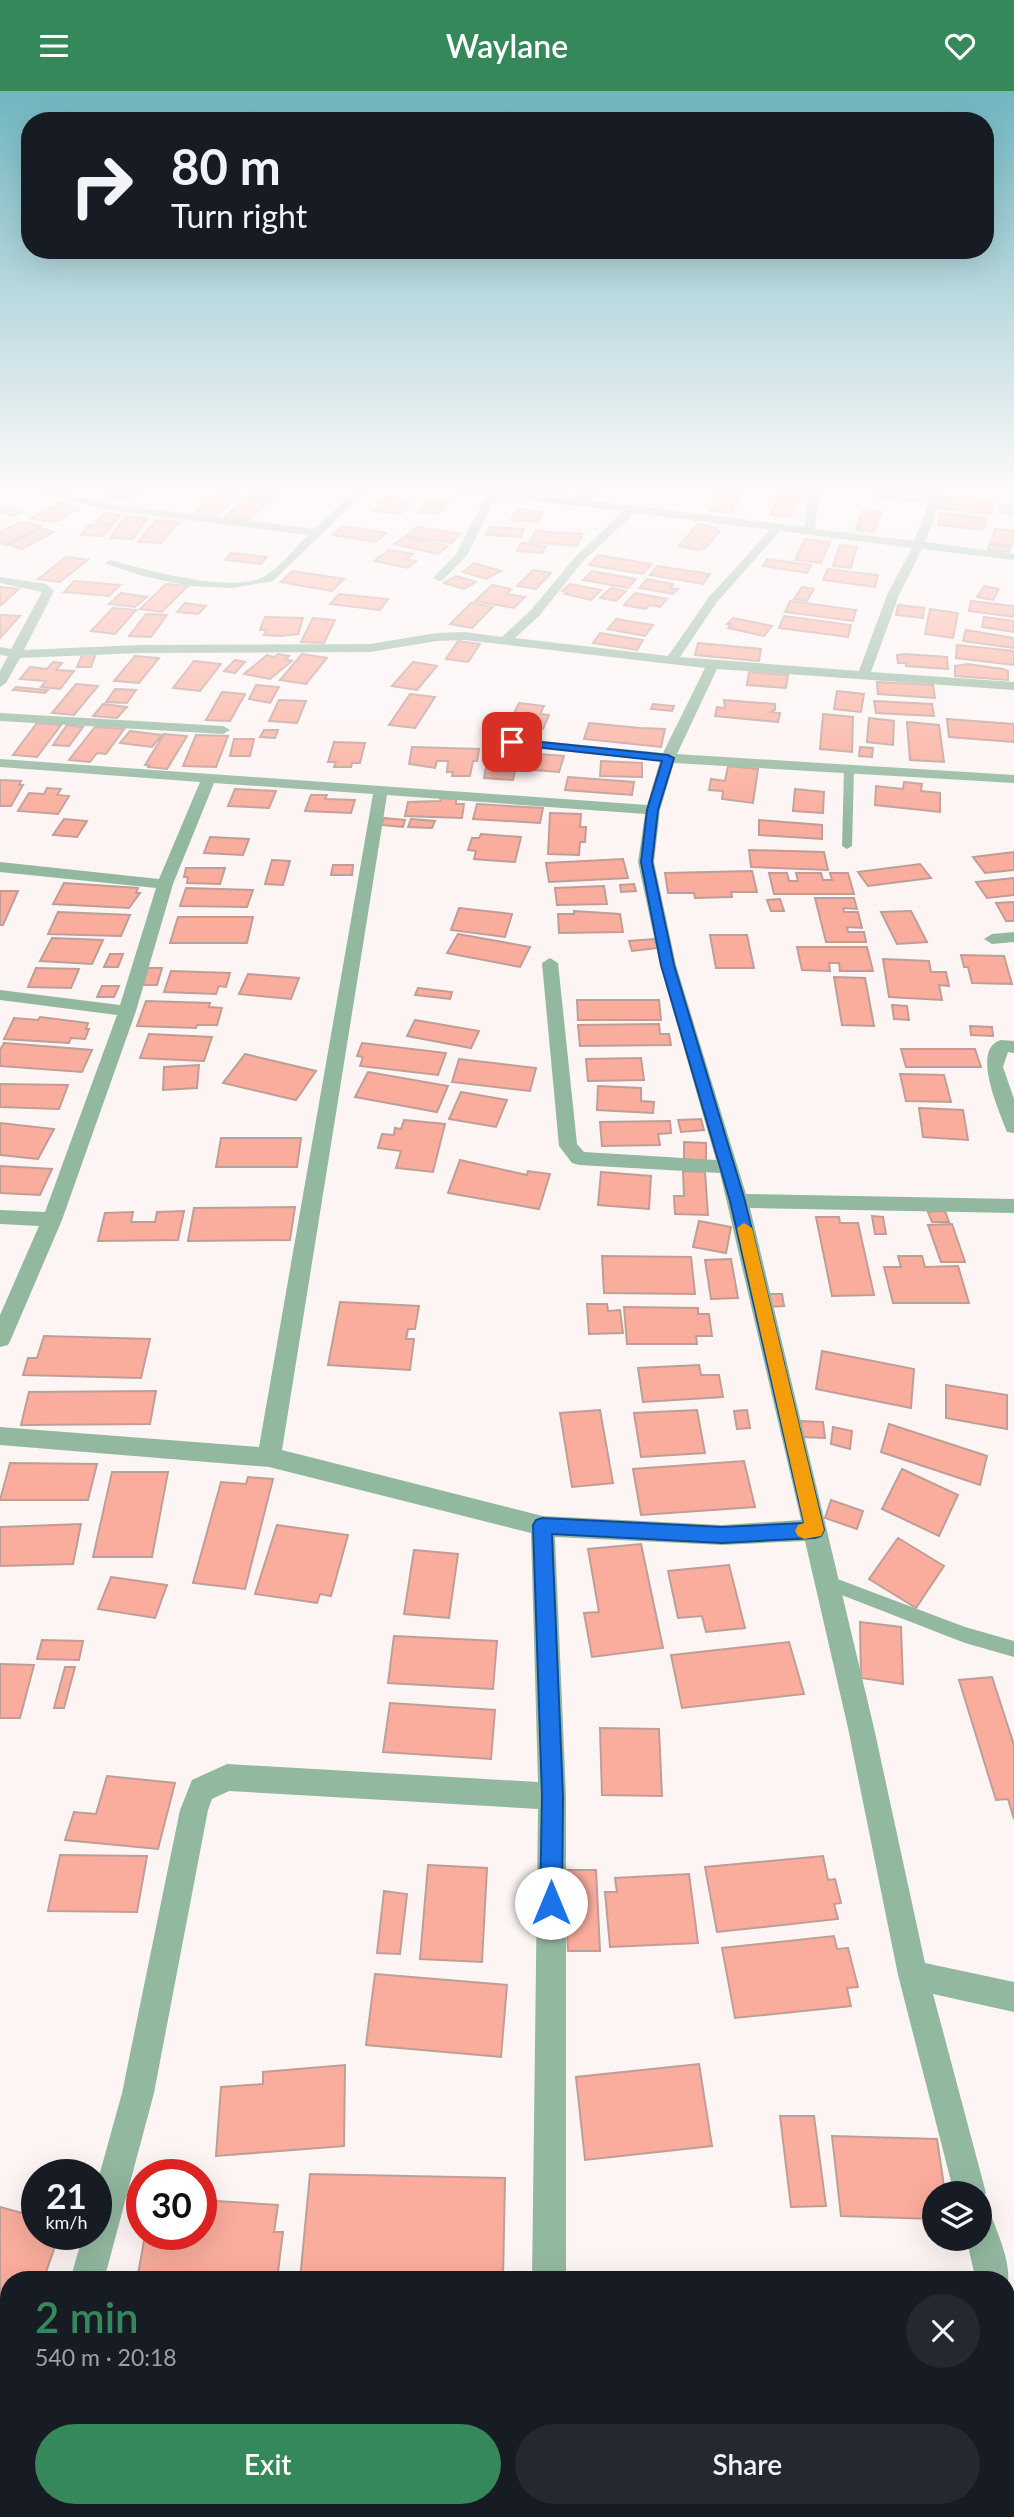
<!DOCTYPE html>
<html lang="en">
<head>
<meta charset="utf-8">
<style>
	:root { --surface:#171b24; --page:#242831; --text:#f1f3f6; --muted:#9ea1a6; --accent:#35885a }
	body { margin:0; font-family:Lato,sans-serif; background:var(--page); color:var(--text); height:100vh; display:flex; flex-direction:column; font-size:26px; white-space:nowrap }
	* { box-sizing:border-box; margin:0 }
	p { font-size:23px; color:var(--muted) }
	.icon { flex:none; width:38px; height:38px; fill:none; stroke:currentColor; stroke-width:2; stroke-linecap:round; stroke-linejoin:round }
	.map { position:relative; flex:1; overflow:hidden }
	.drawer { position:absolute; left:0px; top:2180px; width:1015px; height:247px; display:flex; flex-direction:column; background:var(--surface); border-radius:28px 28px 0 0; box-shadow:0 7px 28px #0002 }
	.drawer>* { flex:none }
	.guide { position:absolute; left:21px; top:21px; width:973px; height:147px; border-radius:28px; box-shadow:0 7px 28px #0002; background:#171b24; color:var(--text); overflow:hidden }
	.fabs { position:absolute; left:922px; top:2090px; display:grid; gap:14px }
	.fabs a { display:grid; place-items:center; width:70px; height:70px; border-radius:50%; background:var(--surface); box-shadow:0 7px 28px #0002; font-size:35px }
	.speed { position:absolute; left:21px; top:2068px; display:flex; gap:14px; font-size:35px; font-weight:700; text-align:center }
	.speed>* { display:grid; place-content:center; width:91px; height:91px; border-radius:50%; background:var(--surface); box-shadow:0 7px 28px #0002; line-height:1 }
	.speed small { font-size:18px; font-weight:400 }
	.speed .limit { border:10px solid #d22; background:#fff; color:#111 }
	.pin { position:absolute; display:grid; place-items:center; width:60px; height:60px; color:#fff; margin:-30px; border-radius:14px; box-shadow:0 4px 10px #0006 }
	.me { position:absolute; width:77px; margin:-38px; rotate:0deg; stroke-linejoin:round; filter:drop-shadow(0 0 5px #0008) }
	.turn { display:flex; align-items:center; gap:24px; height:147px; padding:0 35px; font-size:32px }
	.turn .icon { width:91px; height:91px; stroke-width:2.5 }
	.turn b { display:block; font-size:49px; line-height:60px }
	.round { display:grid; place-items:center; flex:none; width:74px; height:74px; border-radius:37px; background:var(--page) }
	.head { display:flex; align-items:center; justify-content:space-between; height:119px; padding:0 35px }
	h1 { font-size:42px; font-weight:600; line-height:52px; color:var(--accent) }
	.button { display:flex; gap:14px; margin-top:auto; padding:14px 35px }
	.button a { flex:1; height:80px; border-radius:42px; background:var(--accent); color:#fff; font-size:28px; font-weight:600; line-height:80px; text-align:center }
	.button a+a { background:var(--page); color:var(--text) }
	header { display:flex; justify-content:space-between; align-items:center; height:91px; padding:0 35px; background:var(--accent); color:#fff; font-size:32px; font-weight:600 }
	.map>svg:first-child { display:block }
</style>
</head>
<body>
<header><svg class="icon" aria-label="menu" viewBox="0 0 24 24"><path d="M4 6h16M4 12h16M4 18h16"/></svg>Waylane<svg class="icon" aria-label="heart" viewBox="0 0 24 24"><path d="M12 20l-8-8c-3-5 5-10 8-4 3-6 11-1 8 4z"/></svg></header>
<div class="map">
<svg width="1014" height="2426" viewBox="0 0 1014 2426">
	<rect width="100%" height="100%" fill="#fdf5f4"/>
	<path fill="#faad9c" stroke="#c09e97" stroke-width="2" d="M127 395H148L126 408 110 405Z
		M264 395H288L272 407 253 404Z
		M528 395H562L569 398 558 403 543 398 534 402 522 398Z
		M881 396 926 403 922 411 877 405Z
		M783 399 804 402 801 410 779 408Z
		M220 401 240 404 216 424 196 421Z
		M719 403 739 405 732 422 711 420Z
		M940 405 993 411 991 423 937 417Z
		M248 406 271 409 248 429 225 426Z
		M386 406 413 410 400 423 374 420Z
		M430 409 448 411 437 423 419 421Z
		M776 409 796 411 791 426 771 424Z
		M59 412 78 418 64 423 68 424 59 429 49 431 31 427Z
		M1001 414 1014 415V423L999 421Z
		M0 415 22 421 14 425 0 421Z
		M517 418 543 421 538 431 511 429Z
		M863 419 881 421 874 441 856 439Z
		M104 422 115 423 120 425 113 433 96 431Z
		M940 422 986 427 984 439 938 434Z
		M125 426 147 427 133 448 110 447Z
		M156 429 179 431 161 452 138 451Z
		M21 431 41 435 6 454 0 452V441Z
		M698 433 718 437 715 440H720L705 457 698 459 678 455Z
		M89 434 97 433 112 434 103 445 81 444Z
		M342 435 386 442 376 451 333 444Z
		M416 436 460 443 451 452 406 445Z
		M489 436 524 438 521 446 486 444Z
		M41 437 54 441 22 458 9 454Z
		M995 438 1014 440V455L991 452Z
		M536 439 551 441 582 443 577 455 530 451Z
		M404 446 448 455 438 463 394 453Z
		M805 448 830 451 821 472 795 469Z
		M521 452 546 455 542 462 517 460Z
		M989 453 1010 456 1009 461 988 459Z
		M840 454 857 456 851 477 833 475Z
		M389 459 413 463 407 468 416 470 408 477 374 470Z
		M231 462 267 466 261 473 225 469Z
		M598 464 651 473 643 483 589 474Z
		M66 466 88 469 60 491 38 488Z
		M767 468 811 474 807 482 763 475Z
		M474 472 501 480 486 488 463 481Z
		M657 475 710 483 703 493 650 484Z
		M828 478 878 484 875 496 823 489Z
		M533 479 551 482 536 498 517 495Z
		M292 480 344 488 332 500 281 491Z
		M592 480 636 488 628 497 583 489Z
		M456 485 476 491 464 498 444 492Z
		M647 488 673 493 671 497 678 498 673 503 639 497Z
		M74 490 120 494 109 505 64 501Z
		M166 493 188 495 162 521 140 518Z
		M570 493 601 499 591 509 565 503 567 502 562 500Z
		M492 494 511 498 506 503 525 506 514 517 475 510Z
		M984 495 999 498 993 509 977 506Z
		M0 496 19 498 0 515Z
		M802 496 814 498 807 510 794 508Z
		M611 497 626 500 616 510 600 507Z
		M121 502 147 506 135 516 109 513Z
		M635 502 667 508 660 516 649 514 646 518 624 514Z
		M339 503 388 508 380 519 330 513Z
		M790 510 856 519 853 530 785 521Z
		M971 510 1014 515V526L969 520Z
		M185 512 206 515 198 523 177 521Z
		M471 512 493 516 472 537 450 533Z
		M898 514 924 517 923 527 896 524Z
		M113 517 136 519 115 543 91 540Z
		M930 518 958 522 953 547 925 543Z
		M146 523 167 524 151 546 129 545Z
		M0 524 20 525 0 547Z
		M784 525 851 534 848 546 779 537Z
		M265 526 303 527 298 543 281 545 264 544 266 539H260Z
		M984 526 1014 530V541L982 536Z
		M313 527 335 529 324 552 301 551Z
		M733 527 772 535 764 545 728 537 731 533H727Z
		M616 528 653 534 645 545 608 538Z
		M966 539 1014 547V557L963 550Z
		M600 542 643 549 637 559 593 552Z
		M458 550 480 553 468 571 446 568Z
		M698 552 761 558 759 570 695 564Z
		M957 554 1014 560V574L956 567Z
		M83 562H96L91 576H77Z
		M278 563 289 565 285 568 292 570 270 588 244 583 267 564 274 566Z
		M302 563 327 567 306 593 280 589Z
		M905 563 947 566 948 578 906 575V572H898L897 564Z
		M135 565 159 567 139 592 114 590Z
		M235 569 245 571 235 582 224 580Z
		M194 570 221 573 200 600 173 597Z
		M53 571 62 572 56 579 74 580 60 598 41 596 46 590 20 588 30 576 47 578Z
		M413 571 437 575 417 599 392 595Z
		M967 573 1003 578 1008 580V589L955 585V575Z
		M749 581 788 584 786 597 747 594Z
		M877 591 933 594 935 607 878 603Z
		M76 593 98 595 74 624 52 622Z
		M256 594 279 596 270 612 249 608Z
		M16 596 48 599 45 602 13 599Z
		M115 598 136 599 127 612 106 611Z
		M837 600 864 603 861 621 834 618Z
		M222 601 245 603 230 630 206 629Z
		M410 603 435 606 415 637 389 634Z
		M279 609 306 610 297 632 269 630Z
		M724 609 775 613V619L771 621 780 622 778 631 715 625 717 616 725 617Z
		M874 610 932 613 934 625 876 622Z
		M519 612 544 615 540 623 549 624 543 638 533 637 529 645 504 642Z
		M103 613 127 616 117 627 93 625Z
		M653 613 674 615 672 620 651 618Z
		M823 623 853 626 852 661 820 658Z
		M869 627 894 630 893 654 867 651Z
		M947 628 1014 633V651L949 646Z
		M907 631 939 634 944 671 910 669Z
		M37 632 61 634 37 666 13 664Z
		M589 632 640 637 665 638 661 656 584 648Z
		M67 634 83 636 69 655 53 654Z
		M95 636 124 638 106 663 97 662 90 671 69 669Z
		M264 639H278L275 647 260 646Z
		M130 640 162 644 152 656 120 652Z
		M164 643 187 645 167 678 148 676 149 674H145Z
		M196 644 228 645 216 676 183 675Z
		M234 648H254L250 665H230Z
		M334 651 365 652 360 672H352L351 676H334L336 671H328Z
		M412 656 479 658 477 670H473L470 685H452L453 681H447L448 670H437L435 677 409 673Z
		M490 656 519 658 513 689 484 687Z
		M860 656 873 657 872 666 859 665Z
		M539 663 564 665 559 681 534 679Z
		M601 670 642 672V686L600 685Z
		M728 675 758 678 753 712 722 708 723 700 709 699 711 688 725 690Z
		M568 686 634 691 632 704 565 699Z
		M0 689 21 690 19 694H23L11 715H0Z
		M904 691 922 693 921 700 940 702V721L875 714 876 695 903 698Z
		M47 697 61 698 57 704 69 705 58 723 18 720 29 702 44 703Z
		M235 698 276 700 269 717 228 715Z
		M795 698 824 701 823 722 793 720Z
		M311 704H327L325 708 355 709 351 722 305 720Z
		M441 707 456 708V713H464L462 727 405 725 408 711 440 710Z
		M477 713 543 717 540 732 473 728Z
		M550 722 581 723 580 736H586L585 751H580L579 764 548 763Z
		M384 727 405 729 403 736 381 734Z
		M64 728 87 730 77 746 53 744Z
		M411 728 435 730 432 737 408 736Z
		M759 729 822 734V748L759 744Z
		M481 743 521 746 515 771 474 768 476 760 468 759 472 747H479Z
		M210 746 249 748 243 764 204 762Z
		M749 759 824 761 828 779 751 776Z
		M1014 761V779L985 782 973 766Z
		M623 768 628 787 549 791 546 772Z
		M272 769 290 770 283 794 265 793Z
		M920 773 931 787 868 795 858 781Z
		M333 774H353L352 784H331Z
		M186 777H225L220 793 187 792 188 786H184Z
		M752 780 757 801H731L732 806 695 807 694 802H668L665 782Z
		M769 782H787L789 790H798L796 782H821L823 789H832L830 782H848L854 803H774Z
		M1014 787V804L987 807 976 791Z
		M64 792 138 797 136 802H140L129 817 53 813Z
		M634 793 636 800 621 801 620 794Z
		M604 795 607 813 557 814 555 797Z
		M186 797 253 799 247 816 180 815Z
		M0 800H18L3 834H0Z
		M815 807H854L857 818 843 817 844 821H858L862 837 847 836 848 841H864L866 851H826Z
		M780 808 784 820H771L767 809Z
		M1014 811V830H1006L996 812Z
		M459 817 512 823 505 846 451 839Z
		M574 820 620 823 623 841 559 842 558 823H574Z
		M911 820 927 851 897 853 881 821Z
		M58 821 130 824 121 845 48 843Z
		M178 826H253L247 852H170Z
		M458 843 530 856 520 876 447 862Z
		M710 844H747L754 877H716Z
		M52 847 103 849 92 873 40 870Z
		M654 848 658 857 632 860 629 850Z
		M797 856H867L873 880H840L839 872H829L830 880 802 879Z
		M110 863H123L118 876H104Z
		M961 864 1004 865 1012 893 972 892 968 876H964Z
		M883 868 929 870 931 881H946L949 895 939 894 942 909 889 906Z
		M36 877 79 878 71 897 28 896Z
		M148 877H162L157 894H143Z
		M171 880 230 882 226 896 219 895 216 903 164 901Z
		M248 883 299 887 291 908 239 903Z
		M834 886 865 887 874 935 842 934Z
		M102 895H119L114 906H97Z
		M418 897 452 901 450 908 415 904Z
		M577 909H659L661 929H578Z
		M146 910 210 912 209 916 222 917 217 934H197L196 937 137 935Z
		M892 914 907 915 909 929 894 928Z
		M40 926 88 932 86 938H89L85 948 71 947 69 952 4 948 14 927 38 929Z
		M415 929 479 940 471 957 407 945Z
		M659 933 660 943H669L671 954 580 955 578 934Z
		M970 935 992 936 993 945 971 944Z
		M149 943 212 946 204 970 140 967Z
		M4 952 92 959 82 981 0 975V959Z
		M362 952 446 962 438 984 360 975 363 966 357 965Z
		M901 958H975L981 976H906Z
		M245 963 316 980 296 1009 223 992Z
		M641 967 644 989 588 990 586 968Z
		M459 968 536 977 530 1000 452 991Z
		M199 974 197 997 163 999 164 976Z
		M368 981 448 995 437 1021 355 1006Z
		M900 983 944 984 951 1011 906 1010Z
		M0 993 68 994 59 1018 0 1016Z
		M598 995 641 997V1010L654 1011 653 1022 597 1019Z
		M461 1001 507 1009 496 1036 449 1028Z
		M919 1017 963 1019 968 1049 923 1046Z
		M701 1028 704 1039 681 1041 678 1029Z
		M404 1029 445 1033 433 1081 396 1077 401 1060 378 1057 382 1043 394 1044 395 1037 401 1038Z
		M670 1030 671 1042 658 1043 660 1054 602 1055 600 1031Z
		M0 1032 54 1038 38 1068 0 1064Z
		M221 1047H301L297 1076H216Z
		M684 1051 706 1052V1070L684 1068Z
		M460 1069 527 1084 528 1080 550 1083 539 1118 448 1102Z
		M0 1075 52 1078 40 1104 0 1102Z
		M683 1080 705 1081 708 1124 675 1123 674 1105H684Z
		M601 1081 651 1085 649 1118 598 1114Z
		M295 1116 290 1149 188 1150 194 1117Z
		M184 1120 178 1149 98 1150 105 1122 133 1121 131 1131H155L157 1121Z
		M945 1120 949 1131H932L928 1121Z
		M872 1125 883 1126 886 1143H875Z
		M816 1126H839L840 1132H858L874 1204 832 1205Z
		M699 1130 731 1136 726 1162 693 1156Z
		M952 1133 965 1171H941L928 1134Z
		M602 1165 691 1166 695 1203 604 1202Z
		M898 1165H922L925 1176 958 1175 969 1212H893L884 1176H901Z
		M731 1168 738 1207 711 1208 705 1169Z
		M765 1203H782L784 1215 768 1216Z
		M340 1211 419 1215 415 1238H408L406 1248H414L410 1279 328 1274Z
		M587 1213H607L608 1220 620 1219 623 1242 589 1243Z
		M624 1216 698 1217V1223H709L712 1245H696L697 1253H627Z
		M44 1245 150 1248 141 1287 23 1284 28 1267H37Z
		M822 1260 914 1278 911 1317 816 1298Z
		M699 1274 701 1284H719L723 1306 643 1311 638 1277Z
		M946 1294 1007 1304V1338L946 1327Z
		M156 1300 150 1333 21 1334 29 1301Z
		M600 1319 613 1392 572 1396 560 1322Z
		M697 1319 705 1362 641 1366 634 1322Z
		M747 1319 750 1337 737 1338 734 1320Z
		M801 1330 823 1331 825 1347 802 1346Z
		M889 1333 987 1365 980 1394 881 1361Z
		M833 1336 852 1340 850 1358 831 1353Z
		M744 1370 755 1416 641 1424 633 1378Z
		M10 1372 97 1373 88 1409H0Z
		M902 1378 958 1404 939 1445 882 1418Z
		M112 1381H168L152 1466H93Z
		M248 1386 273 1388 245 1498 193 1492 221 1391 246 1393Z
		M831 1409 863 1420 857 1438 825 1427Z
		M81 1433 73 1473 0 1475V1436Z
		M277 1434 348 1444 331 1505 320 1503 317 1512 255 1503Z
		M898 1447 944 1475 916 1517 869 1488Z
		M641 1453 663 1557 592 1566 584 1522 599 1521 588 1458Z
		M414 1459 458 1463 449 1527 404 1523Z
		M729 1474 745 1537 706 1541 702 1525 678 1527 668 1480Z
		M111 1486 167 1494 155 1527 98 1518Z
		M860 1531 901 1536 903 1593 861 1587Z
		M394 1545 497 1550 493 1598 388 1592Z
		M42 1549 83 1550 79 1569 37 1568Z
		M789 1551 804 1603 682 1617 671 1564Z
		M0 1573 34 1574 20 1627H0Z
		M65 1576H75L64 1617H54Z
		M992 1586 1014 1654V1728L1008 1708 996 1709 959 1589Z
		M390 1612 495 1619 491 1668 383 1661Z
		M600 1637 659 1638 662 1705 602 1704Z
		M107 1685 175 1692 158 1758 65 1749 74 1721 96 1723Z
		M60 1764 147 1765 137 1821 48 1820Z
		M823 1765 828 1789 835 1788 841 1812 834 1813 838 1828 717 1841 705 1776Z
		M428 1774 487 1777 482 1871 420 1868Z
		M564 1779H596L600 1860H568Z
		M689 1783 698 1852 610 1856 605 1801H617L615 1787Z
		M384 1800 407 1803 400 1863 377 1862Z
		M834 1845 837 1858 848 1857 858 1896 847 1897 851 1915 735 1927 722 1857Z
		M375 1883 507 1894 501 1966 366 1954Z
		M699 1973 712 2055 585 2069 576 1986Z
		M345 1974 344 2055 216 2065 221 1996 263 1993V1981Z
		M780 2025H814L826 2115 791 2116Z
		M832 2045 937 2048 945 2102H934V2128L841 2125Z
		M310 2083 505 2087 503 2189H300Z
		M201 2109 278 2114 274 2141H283L277 2189H137L145 2144H201Z
		M0 2116 37 2126V2144H59L45 2184 53 2187 52 2189H9V2270L3 2285 0 2284Z
		M634 2184H765L766 2189H635Z
		M49 2418H130L128 2426H46Z
		M634 2419 673 2426H633Z"/>
	<g fill="none" stroke-linecap="round" stroke-linejoin="round">
		<path fill="#93b8a0" fill-rule="evenodd" d="M849 675 854 678 852 755 847 758 842 755 844 678Z
			M827 1484 965 1536 1014 1550V1566L965 1552 821 1496 819 1491 821 1486Z"/>
		<path fill="#93b8a0" fill-rule="evenodd" d="M23 395H42L103 412 314 438 360 395H371L273 490 232 497 189 495 143 485 104 472 110 469C145 478 232 504 265 485 278 478 297 455 308 444L103 418Z
			M414 395H454L573 408 598 395H612L587 409 804 436 810 395H820L815 438 914 450 931 406 883 395C903 395 926 392 942 405L925 451 1014 463V469L922 458 899 504 871 581 1014 591V599L717 578 677 663 1014 684V692L674 672 660 719 654 771 676 874 746 1103 1014 1108V1122L750 1117 874 1637 925 1872 1014 1891V1921L933 1903 986 2102 980 2114V2102H954L898 1884 848 1637 805 1450 722 1454 555 1446 566 1705V2189H532L538 1718 229 1700 212 1708 208 1719 154 2002 104 2189H70L83 2144H96V2096L122 2002 180 1719 192 1689 227 1673 538 1691 531 1442 269 1376 0 1354V1336L259 1356 373 703 214 692 173 793 136 920 62 1129 11 1248 8 1254 0 1256V1224L39 1135 0 1133V1119L45 1121 117 924 0 909V899L120 914 156 797 0 781V771L159 788 200 691 0 676V668L647 714 660 670 512 655 505 651 512 647 663 662 705 577 465 549 437 550 370 561 140 562 20 567 6 592 0 596V580L8 565 0 564V556L11 558 42 501 0 492V486L46 493 54 500 24 559 140 554 370 553 437 542 465 541 502 546 531 519 576 465 624 420 496 406 467 464 443 489 439 490 433 487 456 463 486 405ZM635 422 770 439 709 506 668 565 515 547 539 525 584 469ZM780 440 912 457 887 504 859 580 680 566 717 511ZM387 704 645 723 638 771 660 874 716 1069 584 1061 577 1053 558 872 550 867 542 872 559 1055 572 1072 579 1074 720 1082 801 1429 722 1434 543 1425 282 1359Z
			M0 622 223 635 230 639 223 643 0 630Z
			M1014 841V851L992 853 984 848 992 843Z
			M1001 949 1014 950V962L1008 961 1003 976 1014 1008V1042L1007 1041 1005 1036C998 1017 971 957 1001 949Z
			M980 2123 992 2127C999 2145 1014 2179 1006 2198V2189H976L966 2147H980Z
			M1006 2222 1014 2225V2285L1006 2282Z
			M9 2402V2418H32L29 2426H0V2407Z
			M809 2418H882L885 2426H812Z"/>
	</g>
	<linearGradient id="sky" x2="0" y2="1"><stop stop-color="#70b6c0"/><stop offset="0.54" stop-color="#fefafa"/><stop offset="1" stop-color="#fefafa" stop-opacity="0"/></linearGradient>
	<rect width="1014" height="735" fill="url(#sky)"/>
	<path fill="#1a73e8" stroke="#114b97" stroke-width="2" d="M512 648 668 664 674 667 658 719 652 771 674 874 745 1110 824 1439 821 1445 815 1447 722 1452 552 1443 563 1705 562 1812 559 1819 551 1822 544 1819 540 1812 542 1705 533 1434 536 1429 542 1427 722 1436 804 1432 730 1110 661 874 641 771 647 719 662 670 508 653 506 651Z"/>
	<path fill="#f59e0b" d="M744 1132 752 1137 824 1439 821 1445 804 1448 798 1445 795 1440 798 1434 804 1432 737 1137Z"/>
</svg>
<div class="fabs">
<a><svg class="icon" aria-label="layers" viewBox="0 0 24 24"><path d="M12 4l9 5-9 5-9-5zM3 14l9 5 9-5"/></svg></a>
</div>
<div class="speed"><div>21<small>km/h</small></div><div class="limit">30</div></div>
<div class="pin" style="left:512px;top:651px;background:#d93025"><svg class="icon" aria-label="arrive" viewBox="0 0 24 24"><path d="M6 21V4h12l-3 4 3 4H6"/></svg></div>
<svg class="me" style="left:551px;top:1812px" viewBox="-20 -20 40 40"><circle r="19" fill="#fff"/><path d="M0-13L10 11 0 6-10 11z" fill="#1a73e8"/></svg>
<div class="guide">
<div class="turn"><svg class="icon" aria-label="right" viewBox="0 0 24 24"><path d="M7 20v-9h11M14 6l5 5-5 5"/></svg><div><b>80 m</b>Turn right</div></div>
</div>
<section class="drawer">
<div class="head"><div><h1>2 min</h1><p>540 m · 20:18</p></div><a class="round"><svg class="icon" aria-label="close" viewBox="0 0 24 24"><path d="M6 6l12 12M18 6L6 18"/></svg></a></div>
<div class="button"><a>Exit</a><a>Share</a></div>
</section>
</div>
</body>
</html>
